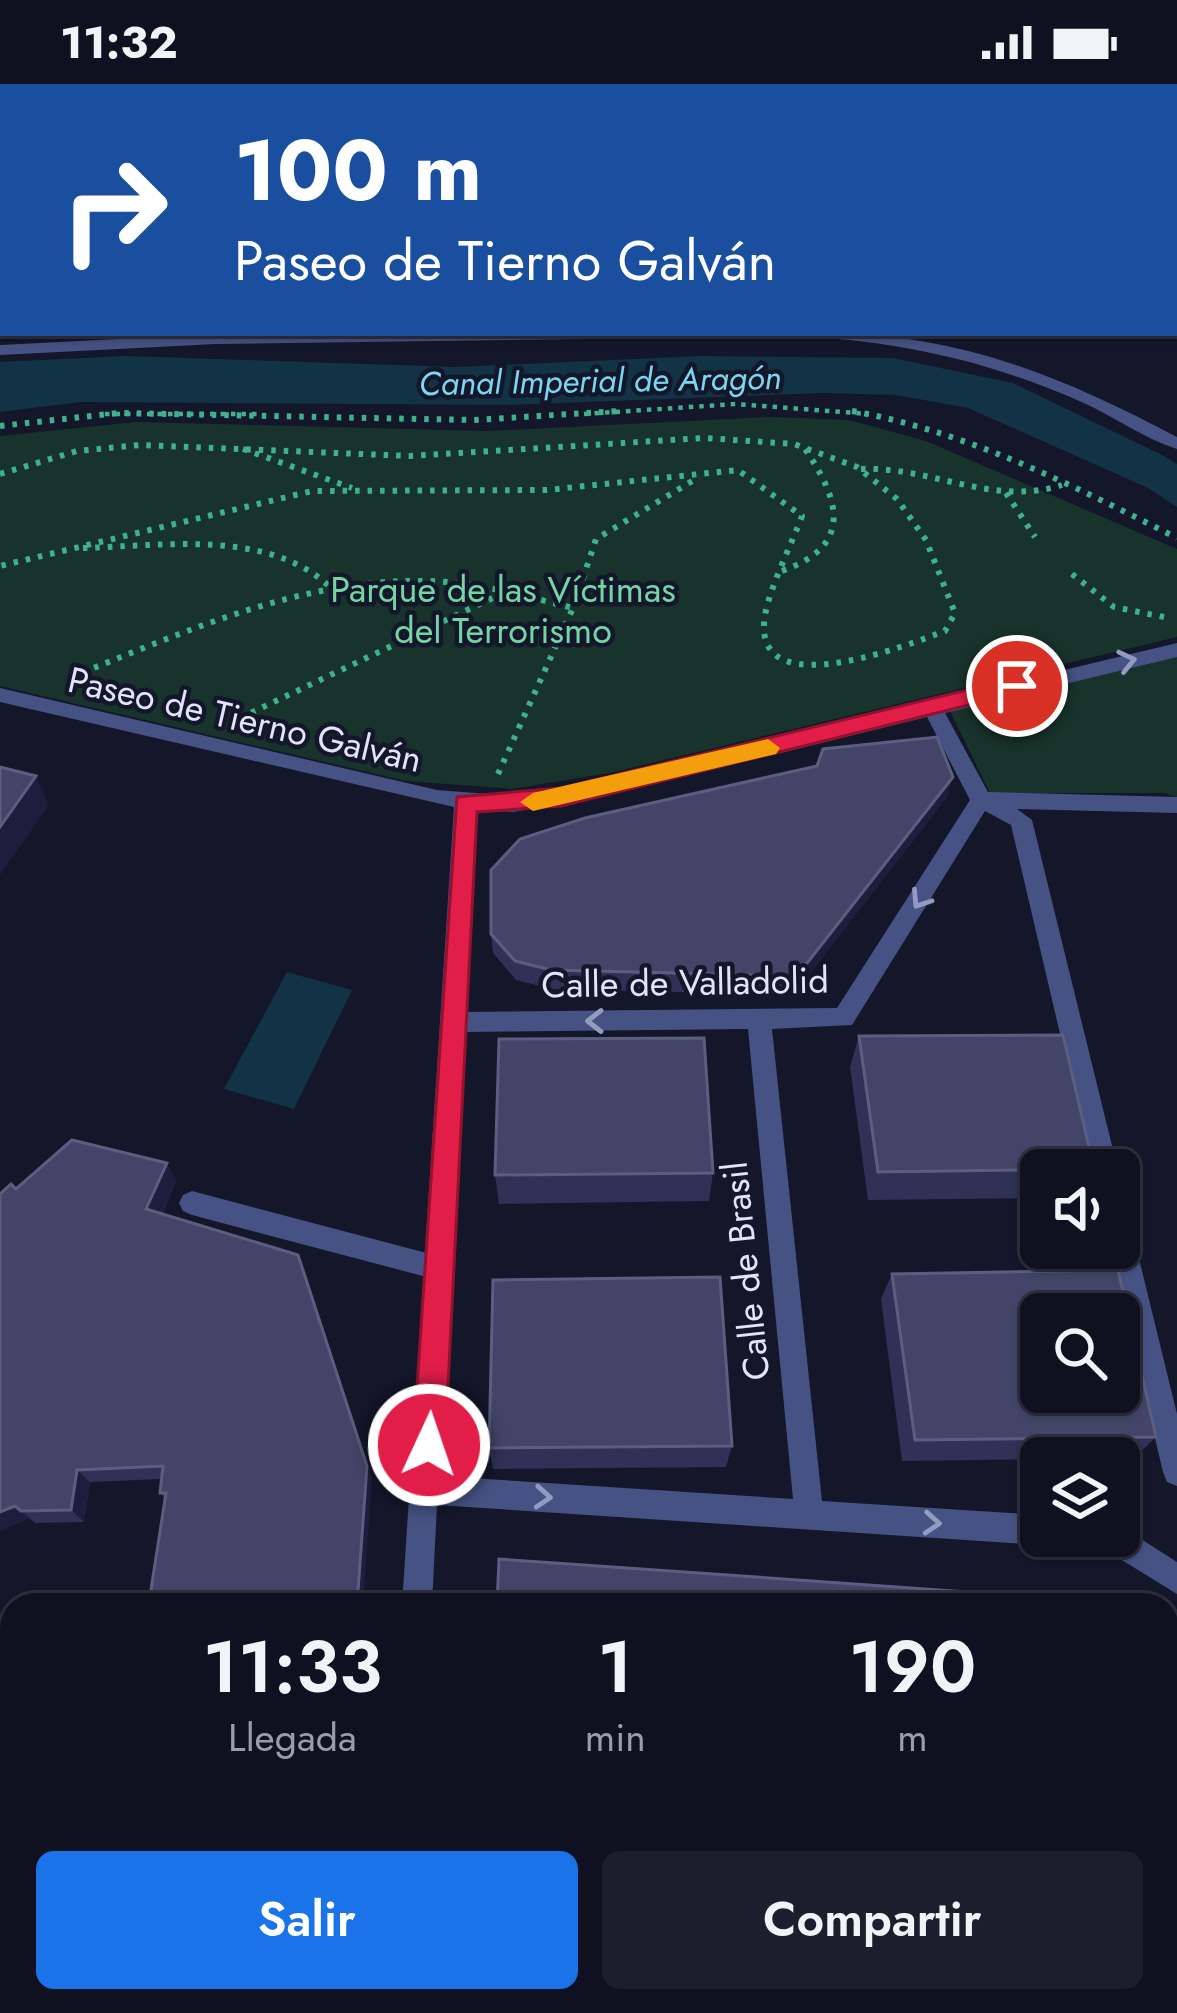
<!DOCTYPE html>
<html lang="es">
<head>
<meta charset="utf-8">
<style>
	:root { --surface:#0f1020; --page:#1d1e2d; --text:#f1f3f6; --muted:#9b9da5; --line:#2f303e; --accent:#1a73e8 }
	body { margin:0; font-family:Jost,sans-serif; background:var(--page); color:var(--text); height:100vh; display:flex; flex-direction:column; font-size:45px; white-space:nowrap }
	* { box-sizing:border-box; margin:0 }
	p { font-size:39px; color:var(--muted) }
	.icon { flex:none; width:66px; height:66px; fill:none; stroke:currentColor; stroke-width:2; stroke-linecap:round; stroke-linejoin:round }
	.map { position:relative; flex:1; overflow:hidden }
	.drawer { position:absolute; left:0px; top:1509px; width:1179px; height:420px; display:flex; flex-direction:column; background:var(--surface); border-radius:36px 36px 0 0; box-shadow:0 3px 9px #0004,0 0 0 3px var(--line) }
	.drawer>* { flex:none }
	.top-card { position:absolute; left:0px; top:0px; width:1179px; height:252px; box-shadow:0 3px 9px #0004,0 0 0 3px var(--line); background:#1a4fa0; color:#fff; overflow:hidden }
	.fabs { position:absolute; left:1020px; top:1065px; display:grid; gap:24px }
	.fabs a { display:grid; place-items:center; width:120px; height:120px; border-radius:18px; background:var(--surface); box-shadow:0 3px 9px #0004,0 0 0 3px var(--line); font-size:60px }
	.pin { position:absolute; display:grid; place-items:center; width:102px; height:102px; color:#fff; margin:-51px; border:6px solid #fff; border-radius:50%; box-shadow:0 3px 12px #0007 }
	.me { position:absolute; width:132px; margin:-66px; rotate:3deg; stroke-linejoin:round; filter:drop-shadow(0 0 9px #0008) }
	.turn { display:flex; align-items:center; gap:42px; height:252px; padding:0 36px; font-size:54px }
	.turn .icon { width:156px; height:156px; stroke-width:2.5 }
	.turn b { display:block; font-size:84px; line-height:102px }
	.eta { display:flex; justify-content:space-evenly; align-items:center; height:204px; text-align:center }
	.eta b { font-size:72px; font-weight:600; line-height:84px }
	.primary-button { display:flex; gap:24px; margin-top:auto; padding:24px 36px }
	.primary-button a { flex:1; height:138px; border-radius:18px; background:var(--accent); color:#fff; font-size:48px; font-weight:600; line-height:138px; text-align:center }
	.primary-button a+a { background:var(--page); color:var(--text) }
	.status { display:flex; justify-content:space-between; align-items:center; height:84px; padding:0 60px; background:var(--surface); direction:ltr }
	.status svg { height:33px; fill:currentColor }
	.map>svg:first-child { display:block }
</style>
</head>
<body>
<div class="status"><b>11:32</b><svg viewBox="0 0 49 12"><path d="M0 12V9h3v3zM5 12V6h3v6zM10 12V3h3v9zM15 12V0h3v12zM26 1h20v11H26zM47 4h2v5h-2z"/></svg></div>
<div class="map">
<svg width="1177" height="1929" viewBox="0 0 1177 1929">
	<rect width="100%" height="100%" fill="#14162a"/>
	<path fill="#18332b" d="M769 333 849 336 926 357 1177 465V553L610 689 512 705 406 697 0 602V352L136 338 486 347Z
		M1177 566V714L1165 709H990L945 617Z"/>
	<path fill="#123245" d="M125 272 456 283 700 272 893 274 1013 299 1164 372 1177 380V423L1148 404 968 324 896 311 824 309 508 321 81 318 0 328V278Z
		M287 888 352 906 294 1025 224 1005Z"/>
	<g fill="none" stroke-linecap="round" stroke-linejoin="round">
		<path stroke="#3fb18d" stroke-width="4.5" stroke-dasharray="4.5 6" stroke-linecap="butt" d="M1133 0 1137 3
			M105 330H258
			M584 330 736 320 869 330"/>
		<path stroke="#3fb18d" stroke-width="6" stroke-dasharray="4.5 8" stroke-linecap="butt" d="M852 327C968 348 1072 401 1177 454
			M0 342 118 329 473 336 621 327
			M243 365 352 404
			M861 385C930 382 993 423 1062 401
			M0 390 77 367 140 361 410 372 705 354 794 360 857 383 897 415 926 456 955 529 945 547C910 560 760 620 764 540 765 512 792 460 802 432L738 386 547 406 312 407 0 482
			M1006 409 1035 453
			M83 464C163 462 272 444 333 506
			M782 487C855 461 839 415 805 365
			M1072 490 1114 523 1164 533
			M71 593C185 548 302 494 427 497 477 498 525 512 573 524
			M240 634 503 509
			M498 690 573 524 596 455 699 393"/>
		<path fill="#455283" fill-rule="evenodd" d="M192 1107 438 1172 447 1175 451 1184 447 1193 438 1196 192 1131 183 1127 179 1119 183 1111Z"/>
		<path fill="#455283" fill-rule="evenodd" d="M724 0H752L755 3H727Z
			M1176 24H1177V32H1176Z
			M675 249 667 254 216 260 0 271V261L216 250Z
			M819 249C957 249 1057 290 1177 353V365C1145 355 1116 334 1086 320 1002 282 918 261 827 254Z
			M1177 559V573L945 629 988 708 1177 713V729L1017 725 1032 736 1118 1086H1092L1011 741 985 727 852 941 772 945 822 1417 1041 1431V1452H1053L1051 1456 1041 1461 437 1421 432 1521H402L454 723 0 618V604L437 706 513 712 613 694 921 620 931 614 938 616ZM927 633 970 716 837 924 464 928 475 725 513 728 613 710ZM748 945 793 1415 439 1392 463 948Z
			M1119 1134 1128 1138 1132 1146 1177 1330V1402L1167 1398 1163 1388 1110 1164H1119Z
			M1119 1441 1177 1478V1510L1099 1462 1094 1452H1119Z
			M0 1886 12 1889V1917L24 1918 12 1923 0 1920Z
			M36 1917H109L114 1929H41Z
			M366 1917H400L399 1929H365Z"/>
	</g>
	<path fill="#2f3156" d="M611 0H677L614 3Z
		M947 713 793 911 552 905 516 896 493 869 491 850Z
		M859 952 1094 1085 1041 1086V1114L868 1116 850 983Z
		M713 1089 709 1117 499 1120 495 1091Z
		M176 1097 162 1130 305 1188 372 1395 150 1512 165 1415 160 1409 161 1395 90 1398 84 1438 35 1439 29 1434 0 1447 16 1105Z
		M892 1190 1156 1353 1134 1374 902 1377 881 1215Z
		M732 1362 726 1383 493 1385 489 1364Z"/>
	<path fill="#1c1e3d" d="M3 124V160L0 162V126Z
		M36 692 49 721 0 791V743Z
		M953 693 947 713 793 911 797 892Z
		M167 1079 176 1097 156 1142 146 1125Z
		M298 1171 372 1395 363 1521H357Z
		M77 1386 90 1398 84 1438 71 1426Z
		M15 1422 30 1434 0 1447V1428Z"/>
	<path fill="#424567" stroke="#5b5e7f" stroke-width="3" fill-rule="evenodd" d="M60 0H303L304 3H62Z
		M0 4 3 5V124L0 126Z
		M937 653 953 693 797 892 551 886 515 877 491 850V786L520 755 585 734 817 682 823 665Z
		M0 683 36 692 0 743Z
		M1063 951 1094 1085 878 1088 859 952Z
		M704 954 713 1089 495 1091 499 955Z
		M72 1056 167 1079 146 1125 298 1171 367 1382 357 1521H122L150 1512 166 1409H160L163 1382 77 1386 71 1426 21 1427 15 1422 0 1428V1110L11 1100 16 1105Z
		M1118 1186 1156 1353 915 1356 892 1190ZM1041 1230H1119V1308H1041Z
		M720 1193 732 1362 489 1364 493 1196Z
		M499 1475 1026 1512 1027 1521H497Z
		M0 1571 12 1574V1818L0 1814Z
		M488 1917H1049L1061 1921V1929H489Z"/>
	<defs><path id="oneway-chevron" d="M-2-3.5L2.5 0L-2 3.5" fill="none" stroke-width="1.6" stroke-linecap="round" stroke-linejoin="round" transform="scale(3)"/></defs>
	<g stroke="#939bc0">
		<use href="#oneway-chevron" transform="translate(1127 577) rotate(-13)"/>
		<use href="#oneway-chevron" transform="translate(920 816) rotate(123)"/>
		<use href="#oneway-chevron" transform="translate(595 937) rotate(180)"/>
		<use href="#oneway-chevron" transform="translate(543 1413) rotate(4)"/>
		<use href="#oneway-chevron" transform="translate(932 1439) rotate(4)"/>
	</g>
	<path fill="#e11d48" stroke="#92132f" stroke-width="3" d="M1017 594 1025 596V607L561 722 477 728 445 1361 440 1372 429 1377 417 1372 413 1361 457 713 561 704Z"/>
	<path fill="#f59e0b" d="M768 655 780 664 776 670 533 727 520 718 533 709Z"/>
	<g text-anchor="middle" stroke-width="9" stroke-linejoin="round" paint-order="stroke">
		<g font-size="33" font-style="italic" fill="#7ad7f0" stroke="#14162a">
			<text transform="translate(600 296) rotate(-1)" y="12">Canal Imperial de Aragón</text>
		</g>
		<g font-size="36" fill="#73d5a4" stroke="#14162a">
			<text x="503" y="518">Parque de las Víctimas<tspan x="503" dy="41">del Terrorismo</tspan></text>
		</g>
		<g font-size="36" fill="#e1e4fc" stroke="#14162a">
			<text transform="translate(245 635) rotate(13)" y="13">Paseo de Tierno Galván</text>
			<text transform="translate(685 898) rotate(-1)" y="13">Calle de Valladolid</text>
			<text transform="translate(745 1187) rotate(-96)" y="13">Calle de Brasil</text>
		</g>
	</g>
</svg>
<div class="fabs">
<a><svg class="icon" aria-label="sound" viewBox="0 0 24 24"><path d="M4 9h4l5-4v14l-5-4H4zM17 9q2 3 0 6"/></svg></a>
<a><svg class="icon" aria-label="search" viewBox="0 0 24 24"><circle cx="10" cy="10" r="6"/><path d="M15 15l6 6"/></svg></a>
<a><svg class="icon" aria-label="layers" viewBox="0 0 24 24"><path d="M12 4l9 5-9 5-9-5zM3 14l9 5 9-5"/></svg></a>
</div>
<div class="pin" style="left:1017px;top:602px;background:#d93025"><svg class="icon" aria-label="arrive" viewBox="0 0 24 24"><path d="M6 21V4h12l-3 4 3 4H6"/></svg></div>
<svg class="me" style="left:429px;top:1361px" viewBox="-20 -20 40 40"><circle r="17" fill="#e11d48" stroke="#fff" stroke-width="3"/><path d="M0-11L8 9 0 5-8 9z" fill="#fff"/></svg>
<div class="top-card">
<div class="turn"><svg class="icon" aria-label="right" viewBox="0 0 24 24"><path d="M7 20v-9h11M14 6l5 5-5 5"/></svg><div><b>100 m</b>Paseo de Tierno Galván</div></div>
</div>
<section class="drawer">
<div class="eta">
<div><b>11:33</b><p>Llegada</p></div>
<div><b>1</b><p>min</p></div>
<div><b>190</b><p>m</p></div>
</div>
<div class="primary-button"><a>Salir</a><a>Compartir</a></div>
</section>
</div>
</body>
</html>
